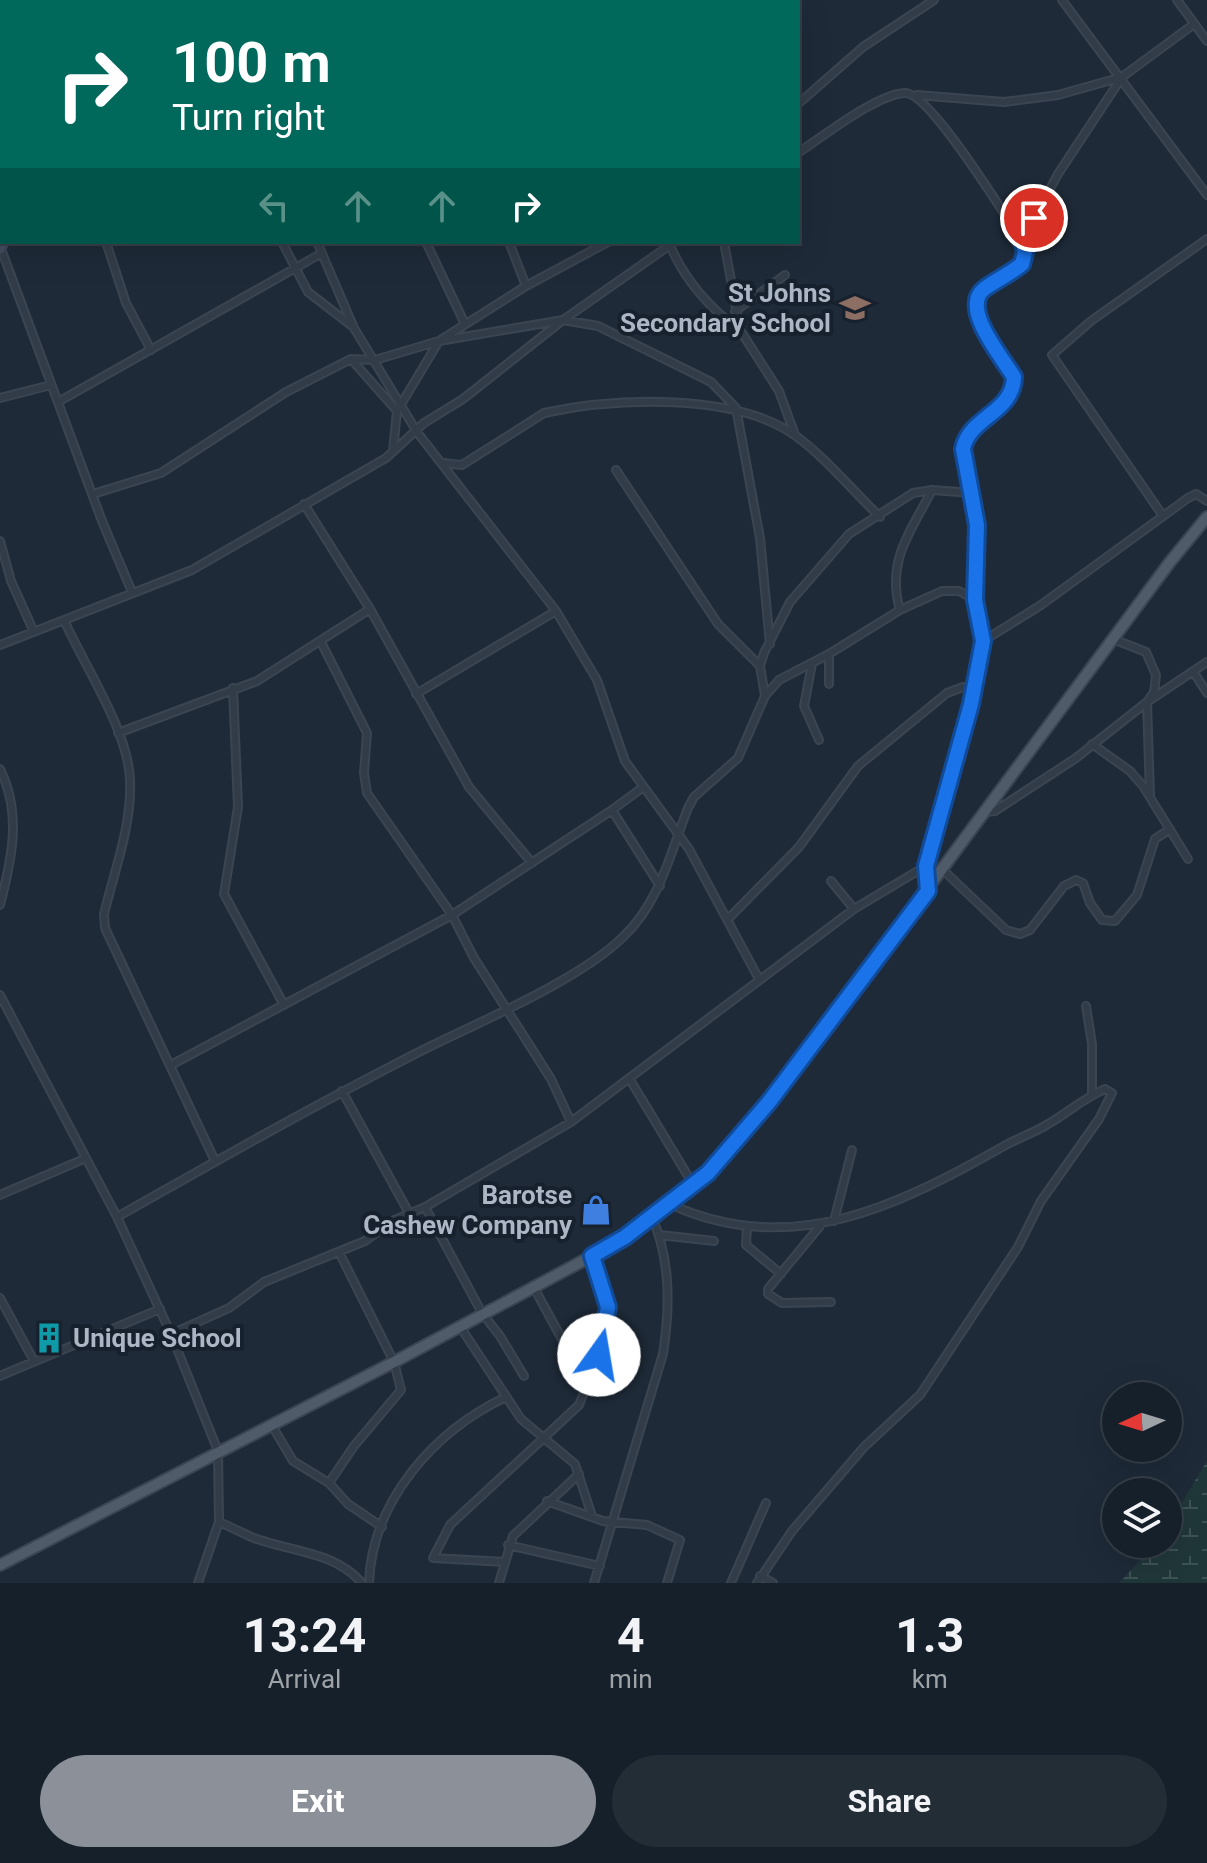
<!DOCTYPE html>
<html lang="en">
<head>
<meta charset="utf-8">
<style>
	:root { --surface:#16202a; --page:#232d36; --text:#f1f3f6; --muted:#9ea3a8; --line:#353e47; --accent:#8c9099 }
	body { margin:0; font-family:Roboto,sans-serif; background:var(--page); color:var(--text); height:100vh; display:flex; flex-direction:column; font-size:30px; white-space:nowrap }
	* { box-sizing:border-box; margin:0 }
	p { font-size:26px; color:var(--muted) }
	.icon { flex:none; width:44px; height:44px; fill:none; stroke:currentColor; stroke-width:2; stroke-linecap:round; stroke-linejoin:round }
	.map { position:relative; height:1583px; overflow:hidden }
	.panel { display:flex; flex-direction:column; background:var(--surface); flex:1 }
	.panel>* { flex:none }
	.banner { position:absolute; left:0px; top:0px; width:800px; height:244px; box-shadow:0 8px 32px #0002,0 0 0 2px var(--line); background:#00695c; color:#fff; overflow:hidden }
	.needle { width:52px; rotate:266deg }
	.controls { position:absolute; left:1102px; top:1382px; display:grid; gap:16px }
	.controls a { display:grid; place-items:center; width:80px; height:80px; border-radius:50%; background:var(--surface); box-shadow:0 8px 32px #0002,0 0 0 2px var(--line); font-size:40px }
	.pin { position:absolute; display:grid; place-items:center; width:68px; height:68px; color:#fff; margin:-34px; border:4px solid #fff; border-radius:50%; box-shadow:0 2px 8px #0007 }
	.me { position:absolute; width:88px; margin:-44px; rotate:13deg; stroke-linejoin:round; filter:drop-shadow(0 0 6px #0008) }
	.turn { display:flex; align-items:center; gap:28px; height:168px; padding:0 40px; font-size:36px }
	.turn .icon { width:104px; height:104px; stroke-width:2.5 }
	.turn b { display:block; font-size:56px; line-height:68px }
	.lanes { display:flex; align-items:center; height:76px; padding:0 40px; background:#0003; justify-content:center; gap:40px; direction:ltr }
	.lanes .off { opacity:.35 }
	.eta { display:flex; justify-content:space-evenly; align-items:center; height:136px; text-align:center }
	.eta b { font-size:48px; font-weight:700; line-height:56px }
	.button { display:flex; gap:16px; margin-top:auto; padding:16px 40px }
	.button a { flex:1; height:92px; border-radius:48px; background:var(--accent); color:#fff; font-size:32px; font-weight:700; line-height:92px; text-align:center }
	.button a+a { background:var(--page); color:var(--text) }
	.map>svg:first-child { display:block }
</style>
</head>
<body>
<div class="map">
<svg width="1207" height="1583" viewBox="0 0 1207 1583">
	<defs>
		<pattern id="wetland-marsh" width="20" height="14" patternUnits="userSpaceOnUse" patternTransform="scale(2)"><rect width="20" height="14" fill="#203739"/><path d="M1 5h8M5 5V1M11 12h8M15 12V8" fill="none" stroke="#3e5254"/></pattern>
	</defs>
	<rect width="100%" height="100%" fill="#1e2a38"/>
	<path fill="url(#wetland-marsh)" d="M1207 1461V1583H1119L1155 1544H1168V1525Z"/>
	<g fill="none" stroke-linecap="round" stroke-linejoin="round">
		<g stroke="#3b4552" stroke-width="10">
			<path id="minor" d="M188 0 189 2
				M279 0 280 2
				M391 0 392 2
				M541 0 542 2
				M1062 0 1207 195
				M1177 0 1207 41
				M430 2 434 0
				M627 2 630 0
				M779 2 781 0
				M0 81 2 80
				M917 95 1004 102 1058 95 1122 77
				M798 104 863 47 934 0
				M798 153C822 137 877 94 905 93 930 92 1005 216 1022 241L1025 252 1022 264C1010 273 996 280 984 289 960 308 1002 357 1014 377 1013 413 969 416 963 449L977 525 975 600 983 641 971 704 931 846 926 866 927 888
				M1022 241 1058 174 1122 77 1194 24
				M106 242 126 303 151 350
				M282 242 308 292 352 326
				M317 242 354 328 417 432 556 611 597 680 625 761 689 849 759 979
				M426 242 464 322
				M509 242 526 286
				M724 242 740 330 779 391 795 435
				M670 245C684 279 710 309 740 330
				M0 246 102 521 132 592
				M735 311 785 275
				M351 359 397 411
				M0 398 51 385
				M58 402 322 253
				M393 451 397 411 439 341 563 320 598 326 711 382 736 408 760 538 770 644
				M443 463 462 465 544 413C615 398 735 392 796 436 826 458 853 491 880 517
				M616 470 718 624 760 666
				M93 494 161 473 286 392 351 359 375 360 439 341 526 286 608 242
				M304 504 370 609 469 787 532 863
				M1163 516 1052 355 1091 321 1207 239
				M0 541 11 581 34 632
				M900 610C886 561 910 533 932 490
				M65 622C85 667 129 732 130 781 132 825 114 872 104 914L105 928 215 1161
				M1113 639 1146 652 1156 675 1154 692 1147 702 1150 795
				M983 641 1041 605 1188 498 1196 494 1207 501
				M321 642 367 733 364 773 367 793 452 915 474 958 551 1079 571 1122
				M0 645 192 570 386 458 424 423 463 399 563 320 670 245
				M829 654V684
				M812 664 804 706 819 740
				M1193 671 1207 693
				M233 688 238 807 224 894 284 1005
				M416 694 556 611
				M765 696 760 666 764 653 790 602 849 534 913 493 932 490 973 493
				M118 733 257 681 370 609
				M1092 744 1130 771 1143 786 1188 859
				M0 769C22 814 12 858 0 905
				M612 810 642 788
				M986 812 995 811 1076 758 1147 702 1207 662
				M943 870 1006 930 1020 934 1030 930 1064 886 1076 880 1083 883 1090 903 1102 920 1115 921 1137 895 1155 839 1170 829
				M831 881 854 909
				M729 918 799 847 858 766 947 693 963 687 974 688
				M0 995 117 1217 171 1334 218 1451 219 1522C231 1527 242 1533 254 1538 291 1552 334 1551 362 1583
				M1086 1006 1092 1044V1095
				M171 1065 452 915 612 810 660 886
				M629 1078 694 1186
				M342 1091 409 1213
				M0 1195 84 1159
				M670 1204C790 1260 898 1206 1004 1146 1018 1138 1034 1133 1048 1124 1067 1113 1084 1098 1105 1089L1112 1093 1099 1119 1041 1201 1018 1247 920 1395 864 1447 792 1531 757 1583
				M425 1207 482 1313 500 1336 524 1376
				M117 1217C216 1161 315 1105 417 1053 476 1023 577 982 623 937 660 902 670 854 688 808L694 797 738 758 765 696 779 680 829 654 900 610 942 591H959L975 600
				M834 1221 852 1150
				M820 1226 768 1289V1294L782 1303 831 1302
				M747 1227 746 1245 781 1274
				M660 1235 714 1241
				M533 1286 588 1387
				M0 1298 34 1361
				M459 1325 521 1419 575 1464 592 1516
				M171 1334 229 1308 264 1282 365 1241 394 1220 425 1207 571 1122 854 909 926 866
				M0 1376 160 1309
				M271 1424 293 1461 329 1483 348 1504 382 1527
				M329 1483 354 1446 401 1390 394 1362 340 1254
				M547 1501 603 1521 647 1525 680 1540 667 1583
				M508 1545 600 1566
				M505 1562 433 1558 450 1525 579 1405 599 1355 608 1316 607 1297 592 1256
				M760 1576 773 1583
				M198 1583 219 1522
				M369 1583C372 1501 434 1431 506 1397
				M499 1583 513 1536 579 1474
				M594 1583 663 1354C670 1308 671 1261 652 1217
				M731 1583 766 1503"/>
		</g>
		<g stroke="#3b4552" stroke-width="13">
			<path id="secondary" d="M81 2V0
				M0 249 3 242"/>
		</g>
		<g stroke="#3b4552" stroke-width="14">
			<path id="primary" d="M0 1565 394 1362 592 1256 625 1237 694 1186 769 1102 1170 562 1207 517"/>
		</g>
		<use href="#minor" stroke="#323c48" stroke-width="6"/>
		<use href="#secondary" stroke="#3f4b5c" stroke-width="9"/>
		<use href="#primary" stroke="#4f5b69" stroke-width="10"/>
	</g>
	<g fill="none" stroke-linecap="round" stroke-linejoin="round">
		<g stroke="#114b97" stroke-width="20">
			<path id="route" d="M599 1355 608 1307 592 1256 625 1237 708 1173 769 1102 928 891 926 866 971 704 983 641 975 600 977 525 963 449C969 417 1013 413 1014 377 1002 357 960 308 984 289 996 280 1010 274 1022 264L1025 252 1022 241 1034 218"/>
		</g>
		<use href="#route" stroke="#1a73e8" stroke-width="14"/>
	</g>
	<defs>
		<g id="school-bare" transform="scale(2.4)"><path d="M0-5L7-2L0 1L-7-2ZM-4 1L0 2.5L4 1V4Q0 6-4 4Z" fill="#8d6e63" stroke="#17212d" stroke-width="2.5" paint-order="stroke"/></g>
		<g id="shop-bare" transform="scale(2.4)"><path d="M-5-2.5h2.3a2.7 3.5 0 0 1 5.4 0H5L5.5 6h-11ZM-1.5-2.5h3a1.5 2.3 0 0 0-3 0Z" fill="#3f7fe0" stroke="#17212d" stroke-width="2.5" paint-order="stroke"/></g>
		<g id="building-bare" transform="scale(2.4)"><path d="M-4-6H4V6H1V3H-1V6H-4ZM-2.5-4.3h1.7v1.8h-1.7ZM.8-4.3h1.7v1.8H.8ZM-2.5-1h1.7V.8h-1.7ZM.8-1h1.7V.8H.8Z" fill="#0f9aa8" stroke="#17212d" stroke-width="2.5" paint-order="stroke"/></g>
	</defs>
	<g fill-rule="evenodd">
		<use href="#school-bare" x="855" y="308"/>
		<use href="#shop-bare" x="596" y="1210"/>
		<use href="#building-bare" x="49" y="1338"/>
	</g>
	<g text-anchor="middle" stroke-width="8" stroke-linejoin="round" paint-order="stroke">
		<g font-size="26" font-weight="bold" fill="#acb6c5" stroke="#17212d" text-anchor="end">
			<text x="831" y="302">St Johns<tspan x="831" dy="30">Secondary School</tspan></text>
			<text x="572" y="1204">Barotse<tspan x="572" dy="30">Cashew Company</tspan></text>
			<text x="73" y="1347" text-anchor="start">Unique School</text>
		</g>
	</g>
</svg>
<div class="controls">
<a><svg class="needle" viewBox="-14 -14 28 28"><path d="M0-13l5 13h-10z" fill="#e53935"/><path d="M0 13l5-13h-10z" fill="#9ea3a8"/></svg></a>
<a><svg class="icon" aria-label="layers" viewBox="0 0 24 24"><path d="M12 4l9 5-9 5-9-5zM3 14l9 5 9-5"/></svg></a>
</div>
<div class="pin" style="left:1034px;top:218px;background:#d93025"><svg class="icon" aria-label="arrive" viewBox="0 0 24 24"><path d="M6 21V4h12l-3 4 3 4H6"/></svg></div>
<svg class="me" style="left:599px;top:1355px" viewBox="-20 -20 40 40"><circle r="19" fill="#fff"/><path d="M0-13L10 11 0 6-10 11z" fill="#1a73e8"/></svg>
<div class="banner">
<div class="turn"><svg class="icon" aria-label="right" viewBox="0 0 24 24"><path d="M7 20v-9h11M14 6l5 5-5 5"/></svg><div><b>100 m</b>Turn right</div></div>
<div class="lanes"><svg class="icon off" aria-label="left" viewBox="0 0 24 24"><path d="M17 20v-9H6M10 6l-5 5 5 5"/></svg><svg class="icon off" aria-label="ahead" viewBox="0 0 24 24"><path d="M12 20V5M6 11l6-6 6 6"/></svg><svg class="icon off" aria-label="ahead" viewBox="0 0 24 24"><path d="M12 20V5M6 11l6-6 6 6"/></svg><svg class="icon" aria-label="right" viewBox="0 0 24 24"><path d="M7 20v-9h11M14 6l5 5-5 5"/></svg></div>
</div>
</div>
<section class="panel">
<div class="eta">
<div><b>13:24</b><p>Arrival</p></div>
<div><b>4</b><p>min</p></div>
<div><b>1.3</b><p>km</p></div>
</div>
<div class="button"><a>Exit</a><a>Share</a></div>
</section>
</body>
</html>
